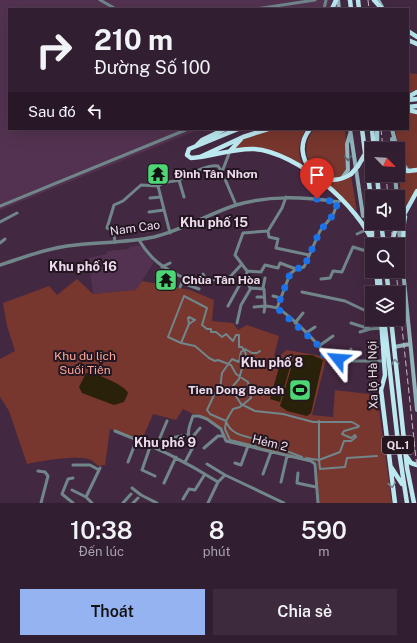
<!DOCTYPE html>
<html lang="vi">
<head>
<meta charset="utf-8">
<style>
	:root { --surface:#321e31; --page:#3d2b3d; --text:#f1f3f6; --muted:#a8a2ab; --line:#4d3c4d; --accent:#95b2f1 }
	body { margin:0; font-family:"Public Sans",sans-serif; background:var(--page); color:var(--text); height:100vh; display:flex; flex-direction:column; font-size:15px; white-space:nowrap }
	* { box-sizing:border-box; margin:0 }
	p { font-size:13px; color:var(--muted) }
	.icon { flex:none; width:22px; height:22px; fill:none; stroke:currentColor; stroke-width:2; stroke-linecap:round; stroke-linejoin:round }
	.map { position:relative; height:503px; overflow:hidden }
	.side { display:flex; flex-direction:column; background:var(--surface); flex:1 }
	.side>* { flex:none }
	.banner { position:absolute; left:8px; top:8px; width:401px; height:122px; border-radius:0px; box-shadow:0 4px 16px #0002,0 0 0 1px var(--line); background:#321e31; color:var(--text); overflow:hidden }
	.needle { width:26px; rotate:115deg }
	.fabs { position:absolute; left:365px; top:142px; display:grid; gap:8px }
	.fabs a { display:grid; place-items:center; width:40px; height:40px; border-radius:0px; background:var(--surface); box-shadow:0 4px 16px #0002,0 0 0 1px var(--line); font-size:20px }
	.pin { position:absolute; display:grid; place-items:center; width:34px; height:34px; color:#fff; margin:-41px -17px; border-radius:50% 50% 50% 0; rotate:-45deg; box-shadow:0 0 4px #0007 }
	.pin .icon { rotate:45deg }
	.me { position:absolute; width:44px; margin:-22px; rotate:298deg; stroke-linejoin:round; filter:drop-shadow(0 0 3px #0008) }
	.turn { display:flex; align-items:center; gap:14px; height:84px; padding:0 20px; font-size:18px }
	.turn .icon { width:52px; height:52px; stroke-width:2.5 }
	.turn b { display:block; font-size:28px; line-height:34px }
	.then { display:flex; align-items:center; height:38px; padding:0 20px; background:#0003; gap:8px; font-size:15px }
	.eta { display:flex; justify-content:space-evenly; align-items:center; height:68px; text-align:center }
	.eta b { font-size:24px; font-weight:600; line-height:28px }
	.action { display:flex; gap:8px; margin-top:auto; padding:8px 20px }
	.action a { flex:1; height:46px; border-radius:0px; background:var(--accent); color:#111; font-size:16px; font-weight:600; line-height:46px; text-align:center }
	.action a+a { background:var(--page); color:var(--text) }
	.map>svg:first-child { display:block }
</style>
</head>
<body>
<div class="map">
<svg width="417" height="503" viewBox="0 0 417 503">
	<rect width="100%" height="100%" fill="#432841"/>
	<path fill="#523250" d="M0 0H333L329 9H9V129H200L0 210Z
		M140 245 154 262 135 292 133 290 93 294 88 258 107 254V251L129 249V247Z"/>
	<path fill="#77362e" d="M408 73 417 74V89L408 94Z
		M408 112 417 114V168H408L401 161 395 129H408Z
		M271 129H306C298 142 297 153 303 167L275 153 234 148 245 138Z
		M315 129H345L348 170C346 172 343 176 341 177 319 187 292 152 315 129Z
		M399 171 417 172V188L402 211Z
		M351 176 357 211 323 180 341 181Z
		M77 279 93 294 133 290 135 291 142 281 190 290 214 300 212 321 233 323 238 330 247 325 279 336 274 356 279 357 286 350 322 356 326 360 312 415 333 417 335 390 377 395 392 503H319L317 462 226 440 223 429 199 414H193L183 409 176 420 153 414 142 440 110 429 105 465 98 466C96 464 93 461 91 460 80 454 39 461 27 464L9 411 0 397V359L15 351 7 326 3 303 49 286 57 295Z"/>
	<path fill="#292109" d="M295 355H312L323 360 311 413 307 416 287 411 280 406Z
		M280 364 290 367 280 402 270 399Z
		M86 373C95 372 125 385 128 393L124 402 114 405 82 393 79 387Z"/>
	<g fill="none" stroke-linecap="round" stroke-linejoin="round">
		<path stroke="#70868a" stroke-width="2" d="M189 324 188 318 189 317 195 320 189 324 181 343 168 337 184 296 207 308 202 325 207 329H211V332H216L222 337 226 334 233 341 236 335H239V347H242L246 354 239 379 228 392 215 393 207 410 210 414 226 421 225 429 230 440 259 447V440L264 438 268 444 302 457
			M181 343 195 346 209 358 215 361 218 360 231 365 236 374 248 382 251 398 240 407 233 409 226 421C231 436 246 436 259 440
			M260 351 257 353H252L245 349 241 352 239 362 232 359 222 373 220 389 226 393H234L241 404 255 411 283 414 313 422H352L359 426 358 427 344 431 342 434 351 438 355 435 356 437 351 441H344L340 452 319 460V421
			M306 458 319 460 320 469 345 467 347 458 377 456"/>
		<path stroke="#70868a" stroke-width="3" d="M100 0 116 9
			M256 9 315 0
			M324 9 326 0
			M230 151 222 172 236 205
			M179 180 184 197
			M286 197 282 208 268 231 243 233 235 255 247 271C246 278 247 282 250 288L264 289 265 306C269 306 273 307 277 308 287 313 324 347 325 357L353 361H384
			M150 198 161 197
			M0 206 188 129
			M149 212 164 210
			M0 222 17 213
			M268 231 269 237 278 239 276 248 309 255
			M170 233 158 186C164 181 173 182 179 180 190 175 205 164 218 166L222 172
			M357 234 368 229
			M139 240C151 260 163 268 184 278L180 287
			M115 242 113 230 107 228 114 205 123 201 141 185 158 186
			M0 243 5 239
			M162 267 170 263
			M247 271 261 272 265 265 278 268 280 263 296 269
			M203 274 206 280 228 279 241 265
			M184 278 188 285 199 289
			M321 279 330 278 333 271 342 272 353 247 366 251H372
			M263 288 265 278
			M302 292 345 301 364 310H372
			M273 296 281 298
			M257 297H264
			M228 306 244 277
			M254 307 265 306 264 312
			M277 308 290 274 296 269 304 267 320 231 333 215 338 202
			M237 323 241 305 251 288
			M295 323 303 313
			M351 323 370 329 382 328
			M360 332 370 329
			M306 333 315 327
			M319 346 333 336
			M346 360 351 349
			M115 431C152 445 185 461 218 482
			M171 438 187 435
			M190 440 200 428
			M151 444 142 470 155 476
			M156 447 167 421
			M204 448 218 436H223
			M128 462 137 439
			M185 462 193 447C186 433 188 430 193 416H199L207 419 221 429 226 441 311 461 315 464 318 503
			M235 463 241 465 248 446
			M207 464 225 475
			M73 465H90L99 470
			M38 471 45 472 48 476 41 503
			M298 473 297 483 316 487
			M263 474 271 452
			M73 478 68 479 62 494 73 503
			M281 482 287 456
			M164 483 176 457
			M132 488 141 495 157 503
			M72 490 86 497
			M183 499 189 489 195 490 205 474
			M92 503 86 497 100 468
			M123 503 131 494
			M133 503 138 498
			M208 503 218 482 225 475 284 503"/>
		<path stroke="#70868a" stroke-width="3.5" d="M0 265C22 258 44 249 67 246 96 242 126 243 154 237 183 230 208 214 236 205 270 195 304 197 338 202L341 200"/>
		<path stroke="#92b4bb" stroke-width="4" d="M338 0 339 9
			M378 0 382 7
			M350 129 363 216
			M392 129 397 149
			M392 139 393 149
			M398 153 400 160 408 171
			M395 175 397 197
			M343 177 348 170 347 144 350 134
			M398 215V218
			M399 230 417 410
			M394 347 410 344"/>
		<path stroke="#abd8e0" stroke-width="4.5" d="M374 145 377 140V129"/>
		<path stroke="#bce8f0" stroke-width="4.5" d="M350 0 351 9
			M358 0 359 9
			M374 0 382 9
			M332 9 336 0
			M408 31 417 37
			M408 40 417 44
			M408 97 417 92
			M408 100 417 99
			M408 107 417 106
			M408 110 417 112
			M238 129 189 149 187 155 191 158C212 157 232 148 254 149 297 152 359 206 374 245
			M310 129C287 157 322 194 351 174
			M362 129 372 206
			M372 129 374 149
			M196 146 202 140 225 129
			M230 151 241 139
			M200 157 243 137 268 129
			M358 166 365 154
			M398 168 408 171 417 170
			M377 175 379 197
			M372 222V236
			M381 223 384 245
			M391 245 395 231 417 191
			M398 262H401C406 248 401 232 405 217
			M379 271 381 293
			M386 271 389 293
			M377 279 378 293
			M381 319 385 375 381 390 395 503
			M384 319 399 451 407 503
			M391 319 407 468 414 503
			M407 457 411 463 417 465
			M391 467 402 484"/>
		<path stroke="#cbb7c9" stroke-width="1" stroke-dasharray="6 3" stroke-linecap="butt" d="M368 0 369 9
			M381 129 383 149
			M386 175 388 197
			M391 223 393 245
			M396 271 417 468"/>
		<path stroke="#bce8f0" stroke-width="4.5" d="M351 174 358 166"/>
	</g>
	<defs><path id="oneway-chevron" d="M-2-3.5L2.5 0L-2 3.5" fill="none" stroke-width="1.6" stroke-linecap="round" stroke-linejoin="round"/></defs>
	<use stroke="#5a656e" href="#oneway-chevron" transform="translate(348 158) rotate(86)"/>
	<g stroke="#778a93">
		<use href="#oneway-chevron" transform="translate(395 362) rotate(-96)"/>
		<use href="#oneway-chevron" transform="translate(392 485) rotate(82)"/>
	</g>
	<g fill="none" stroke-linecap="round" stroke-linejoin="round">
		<path stroke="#1a73e8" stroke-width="7" stroke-dasharray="0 12.6" d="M317 199 338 202 333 215 320 231 304 267 296 269 290 274 277 308 319 346 325 357 338 359"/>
	</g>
	<defs>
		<g id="temple-square" transform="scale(1.15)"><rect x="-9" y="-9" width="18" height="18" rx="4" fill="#4ed675" stroke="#231621"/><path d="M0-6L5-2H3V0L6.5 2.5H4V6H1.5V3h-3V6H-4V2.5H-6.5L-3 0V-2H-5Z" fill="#111"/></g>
		<g id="stadium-square" transform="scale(1.15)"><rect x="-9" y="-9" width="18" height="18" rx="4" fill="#4ed675" stroke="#231621"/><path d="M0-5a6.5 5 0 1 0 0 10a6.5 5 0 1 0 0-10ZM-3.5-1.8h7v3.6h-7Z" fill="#111"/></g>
	</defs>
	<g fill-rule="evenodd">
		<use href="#temple-square" x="158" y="174"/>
		<use href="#temple-square" x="166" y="280"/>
		<use href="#stadium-square" x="300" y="390"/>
	</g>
	<g text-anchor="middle" stroke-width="4" stroke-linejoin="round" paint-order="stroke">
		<rect fill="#231621" stroke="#b1a1af" stroke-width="1" x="382" y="436" width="32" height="18" rx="3"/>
		<g font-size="11" font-weight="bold" fill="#eedcec">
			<text x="398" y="449">QL.1</text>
		</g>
		<g font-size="12" font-weight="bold" fill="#eedcec" stroke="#231621" text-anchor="start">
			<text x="174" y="178">Đình Tân Nhơn</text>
			<text x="182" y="284">Chùa Tân Hòa</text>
			<text x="284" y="394" text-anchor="end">Tien Dong Beach</text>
		</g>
		<g font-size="12" fill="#eedcec" stroke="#231621">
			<text transform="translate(135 228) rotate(-8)" y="4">Nam Cao</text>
			<text transform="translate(373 375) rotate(-91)" y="4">Xa lộ Hà Nội</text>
			<text transform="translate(270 443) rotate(14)" y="4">Hẻm 2</text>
		</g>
		<g font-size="12" fill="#f9a698" stroke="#231621">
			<text x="85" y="360">Khu du lịch<tspan x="85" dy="14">Suối Tiên</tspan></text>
		</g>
		<g font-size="13" font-weight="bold" fill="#eedcec" stroke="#231621">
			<text x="214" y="227">Khu phố 15</text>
			<text x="83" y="271">Khu phố 16</text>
			<text x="272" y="367">Khu phố 8</text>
			<text x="165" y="447">Khu phố 9</text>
		</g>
	</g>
</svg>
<div class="fabs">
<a><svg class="needle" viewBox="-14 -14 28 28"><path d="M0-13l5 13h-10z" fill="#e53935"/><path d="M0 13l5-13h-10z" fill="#a8a2ab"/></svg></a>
<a><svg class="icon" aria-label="sound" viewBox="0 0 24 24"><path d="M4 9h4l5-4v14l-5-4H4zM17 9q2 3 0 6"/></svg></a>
<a><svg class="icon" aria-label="search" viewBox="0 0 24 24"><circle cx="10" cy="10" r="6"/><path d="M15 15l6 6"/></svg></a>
<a><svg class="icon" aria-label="layers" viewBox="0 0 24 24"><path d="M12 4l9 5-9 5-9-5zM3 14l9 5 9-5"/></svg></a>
</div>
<div class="pin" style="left:317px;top:199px;background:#d93025"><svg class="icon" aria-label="arrive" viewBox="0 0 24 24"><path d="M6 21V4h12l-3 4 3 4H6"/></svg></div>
<svg class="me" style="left:338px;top:359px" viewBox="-20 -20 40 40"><path d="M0-17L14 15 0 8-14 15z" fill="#1a73e8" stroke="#fff" stroke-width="4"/></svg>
<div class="banner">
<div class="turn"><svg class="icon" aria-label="right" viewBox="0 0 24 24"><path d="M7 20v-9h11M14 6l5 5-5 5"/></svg><div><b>210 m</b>Đường Số 100</div></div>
<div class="then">Sau đó<svg class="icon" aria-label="left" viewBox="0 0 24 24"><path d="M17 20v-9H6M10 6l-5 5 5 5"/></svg></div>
</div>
</div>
<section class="side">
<div class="eta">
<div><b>10:38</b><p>Đến lúc</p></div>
<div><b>8</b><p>phút</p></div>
<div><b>590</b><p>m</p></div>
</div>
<div class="action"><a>Thoát</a><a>Chia sẻ</a></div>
</section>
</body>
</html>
